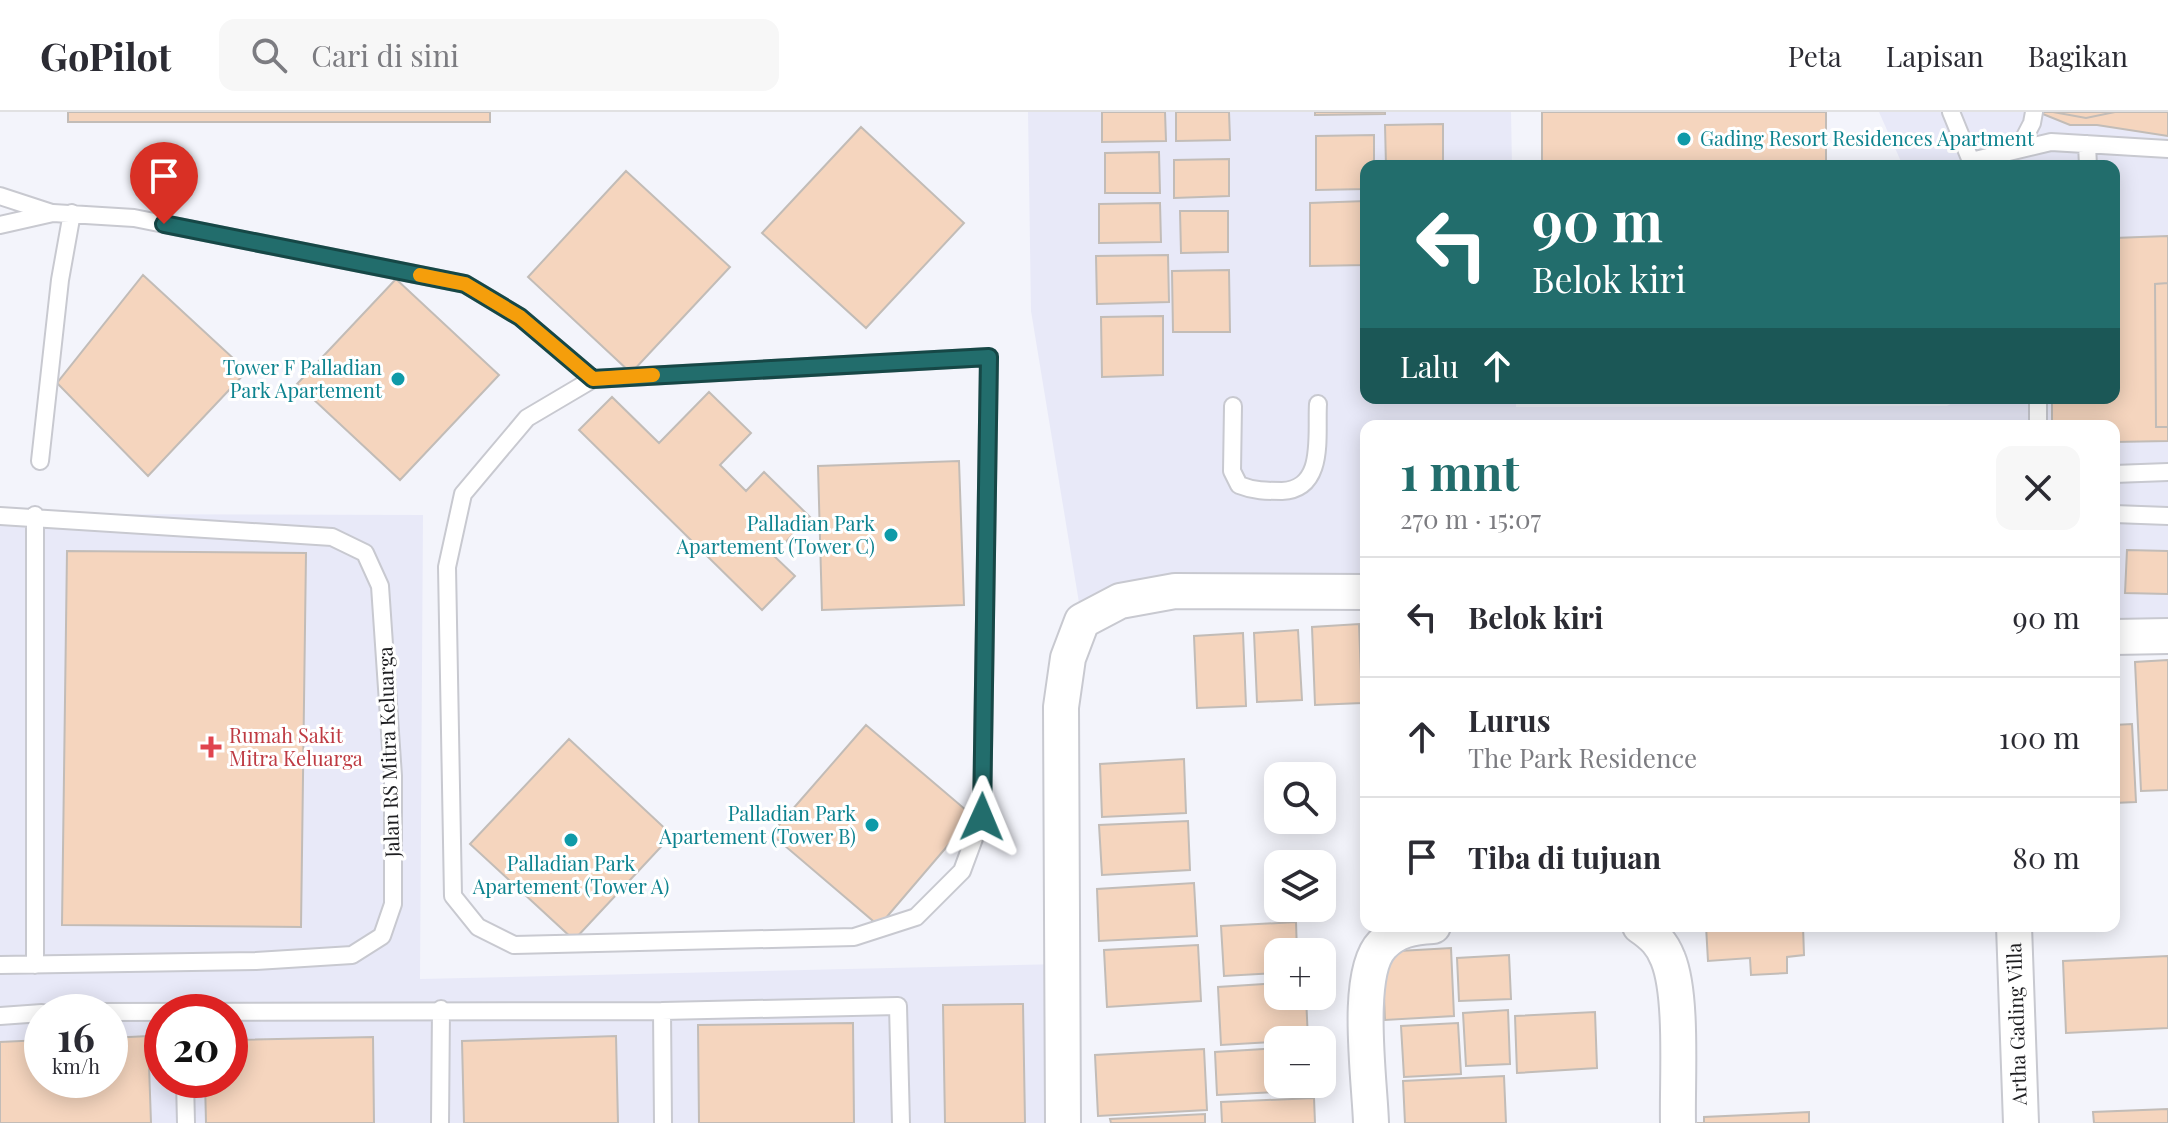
<!DOCTYPE html>
<html lang="id">
<head>
<meta charset="utf-8">
<style>
	:root { --surface:#fff; --page:#f7f7f7; --text:#2b2b33; --muted:#7c7c81; --line:#e1e1e2; --accent:#226d6c }
	body { margin:0; font-family:"Playfair Display",serif; background:var(--page); color:var(--text); height:100vh; display:flex; flex-direction:column; font-size:30px; white-space:nowrap }
	* { box-sizing:border-box; margin:0 }
	p { font-size:26px; color:var(--muted) }
	.icon { flex:none; width:44px; height:44px; fill:none; stroke:currentColor; stroke-width:2; stroke-linecap:round; stroke-linejoin:round }
	.map { position:relative; flex:1; overflow:hidden }
	.side { position:absolute; left:1360px; top:308px; width:760px; height:512px; display:flex; flex-direction:column; background:var(--surface); border-radius:16px; box-shadow:0 4px 20px #0003 }
	.side>* { flex:none }
	.hud { position:absolute; left:1360px; top:48px; width:760px; height:244px; border-radius:16px; box-shadow:0 4px 20px #0003; background:#226d6c; color:#fff; overflow:hidden }
	.tools { position:absolute; left:1264px; top:650px; display:grid; gap:16px }
	.tools a { display:grid; place-items:center; width:72px; height:72px; border-radius:16px; background:var(--surface); box-shadow:0 4px 20px #0003; font-size:40px }
	.speed { position:absolute; left:24px; top:882px; display:flex; gap:16px; font-size:40px; font-weight:700; text-align:center }
	.speed>* { display:grid; place-content:center; width:104px; height:104px; border-radius:50%; background:var(--surface); box-shadow:0 4px 20px #0003; line-height:1 }
	.speed small { font-size:20px; font-weight:400 }
	.speed .limit { border:12px solid #d22; background:#fff; color:#111 }
	.pin { position:absolute; display:grid; place-items:center; width:68px; height:68px; color:#fff; margin:-82px -34px; border-radius:50% 50% 50% 0; rotate:-45deg; box-shadow:0 0 8px #0007 }
	.pin .icon { rotate:45deg }
	.me { position:absolute; width:88px; margin:-44px; rotate:1deg; stroke-linejoin:round; filter:drop-shadow(0 0 6px #0008) }
	.turn { display:flex; align-items:center; gap:28px; height:168px; padding:0 40px; font-size:36px }
	.turn .icon { width:104px; height:104px; stroke-width:2.5 }
	.turn b { display:block; font-size:56px; line-height:68px }
	.then { display:flex; align-items:center; height:76px; padding:0 40px; background:#0003; gap:16px; font-size:30px }
	.round { display:grid; place-items:center; flex:none; width:84px; height:84px; border-radius:16px; background:var(--page) }
	.summary { display:flex; align-items:center; justify-content:space-between; height:136px; padding:0 40px }
	h1 { font-size:48px; font-weight:700; line-height:60px; color:var(--accent) }
	ul { padding:0; list-style:none }
	li { display:flex; align-items:center; gap:24px; height:120px; padding:0 40px; border-top:2px solid var(--line) }
	li div { flex:1 }
	li b { display:block; font-size:30px }
	li em { font-style:normal }
	header { display:flex; align-items:center; gap:48px; box-sizing:border-box; height:112px; padding:0 40px; background:var(--surface); border-bottom:2px solid var(--line) }
	header strong { font-size:38px }
	nav { display:flex; gap:44px; margin-inline-start:auto; font-size:28px }
	.search { width:560px; height:72px; background:var(--page); display:flex; align-items:center; gap:20px; box-sizing:border-box; padding:0 28px; border-radius:16px; color:var(--muted); font-size:30px }
	.map>svg:first-child { display:block }
</style>
</head>
<body>
<header>
<strong>GoPilot</strong>
<div class="search"><svg class="icon" aria-label="search" viewBox="0 0 24 24"><circle cx="10" cy="10" r="6"/><path d="M15 15l6 6"/></svg>Cari di sini</div>
<nav><a>Peta</a><a>Lapisan</a><a>Bagikan</a></nav>
</header>
<div class="map">
<svg width="2168" height="1011" viewBox="0 0 2168 1011">
	<rect width="100%" height="100%" fill="#f3f4fb"/>
	<path fill="#e8e9f8" fill-rule="evenodd" d="M1028 0H1511L1512 54H1366V286H1516V295L1947 294 1960 286H2114V54H1903L1879 0H2168V524L2114 525V314H1366V481L1169 480 1082 509 1031 199Z
		M0 402 423 403 420 867 1062 852 1063 1011H0ZM42 900H110V968H42ZM162 900H230V968H162Z"/>
	<path fill="#f5d5be" stroke="#c2bcb7" stroke-width="2" d="M68 0H490V10H68Z
		M1102 0H1165L1166 29 1102 30Z
		M1176 0H1229L1230 28 1176 29Z
		M1315 0H1385V2L1315 3Z
		M1542 0H1826V54H1542Z
		M2038 0H2168V24L2097 13H2070Z
		M2053 0H2115L2086 6Z
		M1443 12V54H1386L1385 13Z
		M861 15 964 111 866 216 762 121Z
		M1374 23V54H1366V77L1316 78V24Z
		M1159 40 1160 81H1105V41Z
		M1229 47V84L1174 86V48Z
		M626 59 730 155 631 261 528 165Z
		M1366 89V153L1310 154V91Z
		M1160 91 1161 130 1099 131V92Z
		M1180 99H1228V140L1181 141Z
		M2168 124V329L2114 330V314H2052V286H2114V126Z
		M1168 143 1169 190 1097 192 1096 144Z
		M1229 158 1230 220H1173L1172 159Z
		M143 163 247 259 148 364 57 271Z
		M396 167 499 263 400 368 297 272Z
		M2168 171V315H2156L2155 172Z
		M1163 204V263L1102 265 1101 205Z
		M709 280 751 321 720 353 746 379 764 360 810 405 773 443 795 464 762 498 579 318 612 285 659 331Z
		M959 349 964 493 822 498 818 354Z
		M2127 438 2168 439V482L2125 481Z
		M67 439 306 441 301 815 62 813Z
		M1359 512 1362 591 1315 593 1312 515Z
		M1298 518 1302 588 1257 590 1254 521Z
		M1243 521 1246 594 1197 596 1194 524Z
		M2168 548V678L2141 679 2135 550Z
		M2132 612 2136 690 2114 691V613Z
		M866 613 973 704 879 814 771 722Z
		M569 627 672 723 574 828 470 732Z
		M1184 647 1186 701 1102 705 1100 652Z
		M1188 709 1190 758 1102 763 1099 713Z
		M1194 771 1197 824 1099 829 1097 777Z
		M1296 810 1297 840H1278V861L1224 864 1221 814Z
		M1706 814H1803L1804 843 1787 845V861L1751 863 1750 846 1708 849Z
		M1198 833 1201 889 1107 895 1104 838Z
		M1451 836 1454 904 1385 908 1382 840Z
		M1509 843 1511 887 1459 889 1457 846Z
		M2168 844V916L2066 921 2063 849Z
		M1278 871V884H1306L1308 928 1221 933 1218 875Z
		M1023 892 1025 1011H945L943 893Z
		M1508 898 1510 952 1466 954 1463 901Z
		M1595 900 1597 956 1517 961 1515 904Z
		M853 911 854 1011H699L698 913Z
		M1458 911 1461 962 1404 965 1401 914Z
		M148 924 151 1011H0V930L42 928V968H110V926Z
		M616 924 618 1011H464L462 929Z
		M373 925 374 1011H206L205 968H230V928Z
		M1278 936V972H1314V978L1217 983 1215 940Z
		M1204 937 1207 998 1098 1004 1095 943Z
		M1504 964 1506 1011H1405L1403 969Z
		M1314 986 1315 1011H1222L1221 990Z
		M2168 997V1011H2094L2093 1000Z
		M1809 1000V1011H1693H1704V1005Z
		M1205 1002V1011H1111L1110 1007Z"/>
	<g fill="none" stroke-linecap="round" stroke-linejoin="round">
		<g stroke="#c8c9d0" stroke-width="20">
			<path id="lane" d="M1951 0 1973 54
				M2087 32 2088 54
				M2019 36 2032 11 2034 0
				M1971 49 2051 30 2168 37
				M0 84 52 101
				M0 113 53 101 134 106 465 172 520 205 593 267
				M989 245 982 705 962 759 916 805 854 825 514 833 478 815 453 784 447 455 463 382 527 306 593 267Z
				M1233 294 1232 359 1239 373C1254 379 1266 379 1282 379 1326 377 1316 323 1318 292
				M2038 314V286
				M40 349 60 168 72 101
				M2114 362 2168 360
				M2114 402 2168 404
				M35 403V853
				M0 404 332 425 365 441 380 474 393 664V792L382 824 352 843 256 849 0 853
				M662 899 663 1011
				M85 900 662 899 898 894 901 1011
				M0 904 42 901
				M185 968 186 1011
				M440 1011 441 897"/>
		</g>
		<g stroke="#c8c9d0" stroke-width="38">
			<path id="street" d="M2114 525 2168 524
				M1640 814C1653 823 1662 831 1668 847 1683 884 1677 968 1678 1011
				M2014 814 2021 1011
				M1063 1011 1061 595 1068 546 1082 509 1120 489 1175 479 1366 480
				M1371 1011C1370 971 1354 862 1382 833 1396 818 1413 815 1433 814"/>
		</g>
		<use href="#lane" stroke="#fff" stroke-width="16"/>
		<use href="#street" stroke="#fff" stroke-width="34"/>
	</g>
	<g fill="none" stroke-linecap="round" stroke-linejoin="round">
		<g stroke="#164746" stroke-width="20">
			<path id="route" d="M164 112 465 172 520 205 593 267 989 245 982 705"/>
		</g>
		<use href="#route" stroke="#226d6c" stroke-width="14"/>
		<path stroke="#f59e0b" stroke-width="14" d="M420 163 465 172 520 205 593 267 653 263"/>
	</g>
	<g fill="#0f9aa8" stroke="#fff" stroke-width="3">
		<circle cx="1684" cy="27" r="8"/>
		<circle cx="398" cy="267" r="8"/>
		<circle cx="891" cy="423" r="8"/>
		<circle cx="872" cy="713" r="8"/>
		<circle cx="571" cy="728" r="8"/>
	</g>
	<path fill="#e0444e" stroke="#fff" stroke-width="3" d="M207 623h8v8h8v8h-8v8h-8v-8h-8v-8h8z"/>
	<g text-anchor="middle" stroke-width="6" stroke-linejoin="round" paint-order="stroke">
		<g font-size="20" fill="#0d838f" stroke="#fff" text-anchor="end">
			<text x="1700" y="34" text-anchor="start">Gading Resort Residences Apartment</text>
			<text x="382" y="263">Tower F Palladian<tspan x="382" dy="23">Park Apartement</tspan></text>
			<text x="875" y="419">Palladian Park<tspan x="875" dy="23">Apartement (Tower C)</tspan></text>
			<text x="856" y="709">Palladian Park<tspan x="856" dy="23">Apartement (Tower B)</tspan></text>
			<text x="571" y="759" text-anchor="middle">Palladian Park<tspan x="571" dy="23">Apartement (Tower A)</tspan></text>
		</g>
		<g font-size="20" fill="#be3a42" stroke="#fff" text-anchor="start">
			<text x="229" y="631">Rumah Sakit<tspan x="229" dy="23">Mitra Keluarga</tspan></text>
		</g>
		<g font-size="20" fill="#1e1e21" stroke="#fff">
			<text transform="translate(389 640) rotate(-92)" y="7">Jalan RS Mitra Keluarga</text>
			<text transform="translate(2017 912) rotate(-92)" y="7">Artha Gading Villa</text>
		</g>
	</g>
</svg>
<div class="tools">
<a><svg class="icon" aria-label="search" viewBox="0 0 24 24"><circle cx="10" cy="10" r="6"/><path d="M15 15l6 6"/></svg></a>
<a><svg class="icon" aria-label="layers" viewBox="0 0 24 24"><path d="M12 4l9 5-9 5-9-5zM3 14l9 5 9-5"/></svg></a>
<a>+</a>
<a>−</a>
</div>
<div class="speed"><div>16<small>km/h</small></div><div class="limit">20</div></div>
<div class="pin" style="left:164px;top:112px;background:#d93025"><svg class="icon" aria-label="arrive" viewBox="0 0 24 24"><path d="M6 21V4h12l-3 4 3 4H6"/></svg></div>
<svg class="me" style="left:982px;top:705px" viewBox="-20 -20 40 40"><path d="M0-17L14 15 0 8-14 15z" fill="#226d6c" stroke="#fff" stroke-width="4"/></svg>
<div class="hud">
<div class="turn"><svg class="icon" aria-label="left" viewBox="0 0 24 24"><path d="M17 20v-9H6M10 6l-5 5 5 5"/></svg><div><b>90 m</b>Belok kiri</div></div>
<div class="then">Lalu<svg class="icon" aria-label="ahead" viewBox="0 0 24 24"><path d="M12 20V5M6 11l6-6 6 6"/></svg></div>
</div>
<section class="side">
<div class="summary"><div><h1>1 mnt</h1><p>270 m · 15:07</p></div><a class="round"><svg class="icon" aria-label="close" viewBox="0 0 24 24"><path d="M6 6l12 12M18 6L6 18"/></svg></a></div>
<ul>
<li><svg class="icon" aria-label="left" viewBox="0 0 24 24"><path d="M17 20v-9H6M10 6l-5 5 5 5"/></svg><div><b>Belok kiri</b></div><em>90 m</em></li>
<li><svg class="icon" aria-label="ahead" viewBox="0 0 24 24"><path d="M12 20V5M6 11l6-6 6 6"/></svg><div><b>Lurus</b><p>The Park Residence</p></div><em>100 m</em></li>
<li><svg class="icon" aria-label="arrive" viewBox="0 0 24 24"><path d="M6 21V4h12l-3 4 3 4H6"/></svg><div><b>Tiba di tujuan</b></div><em>80 m</em></li>
</ul>
</section>
</div>
</body>
</html>
